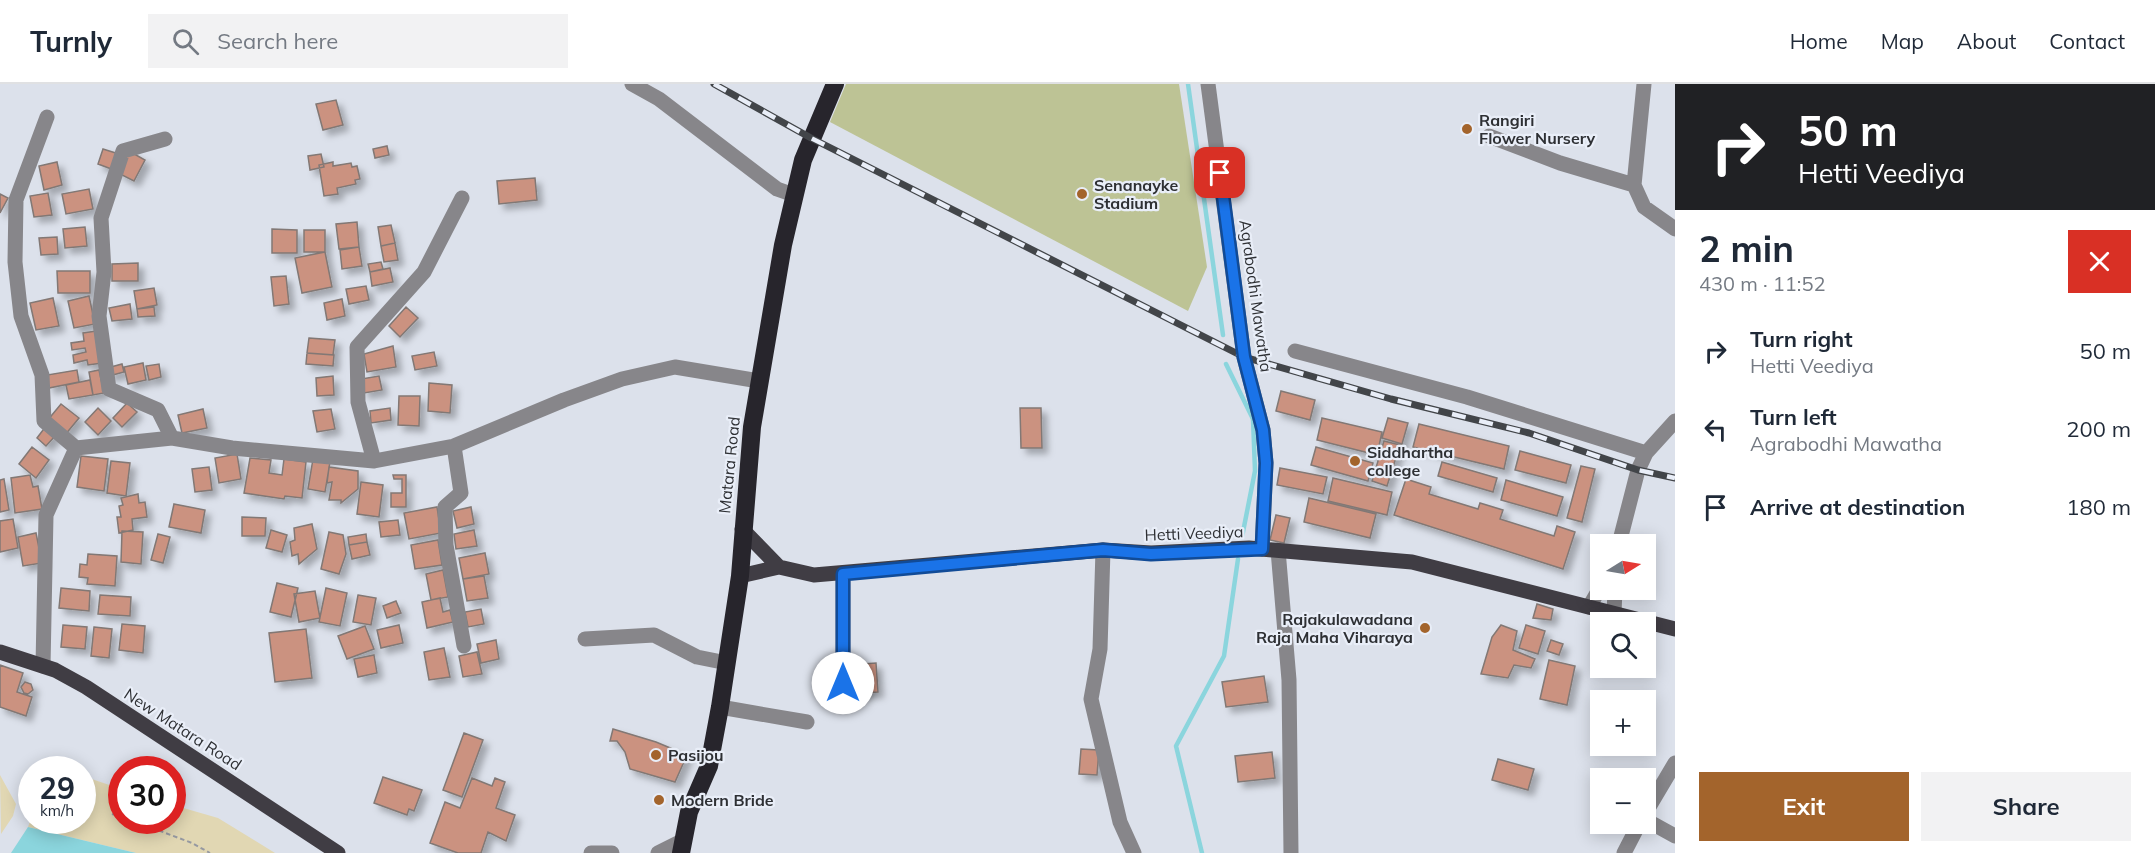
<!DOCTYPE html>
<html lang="en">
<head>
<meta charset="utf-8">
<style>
	:root { --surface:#fff; --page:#f2f2f3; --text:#1f2937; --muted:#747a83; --line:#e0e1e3; --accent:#a3642c }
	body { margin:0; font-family:Mulish,sans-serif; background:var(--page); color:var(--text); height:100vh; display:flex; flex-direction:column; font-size:22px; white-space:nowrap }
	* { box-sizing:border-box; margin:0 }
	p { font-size:20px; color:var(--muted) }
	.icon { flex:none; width:33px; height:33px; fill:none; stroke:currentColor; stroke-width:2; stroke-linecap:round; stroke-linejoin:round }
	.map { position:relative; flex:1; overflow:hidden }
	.details { display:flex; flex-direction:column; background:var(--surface); width:480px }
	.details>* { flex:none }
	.top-card { background:#202124; color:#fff; overflow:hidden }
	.needle { width:39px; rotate:79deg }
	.buttons { position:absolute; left:1590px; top:450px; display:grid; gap:12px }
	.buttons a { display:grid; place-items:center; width:66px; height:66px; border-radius:0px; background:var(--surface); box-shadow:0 3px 15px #0003; font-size:30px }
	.speed { position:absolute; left:18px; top:672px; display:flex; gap:12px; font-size:30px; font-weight:700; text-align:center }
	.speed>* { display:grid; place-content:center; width:78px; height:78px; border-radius:50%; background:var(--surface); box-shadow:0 3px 15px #0003; line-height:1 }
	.speed small { font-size:15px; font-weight:400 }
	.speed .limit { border:9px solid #d22; background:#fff; color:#111 }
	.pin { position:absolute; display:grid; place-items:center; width:51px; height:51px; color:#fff; margin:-26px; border-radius:12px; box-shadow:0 3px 9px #0006 }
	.me { position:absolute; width:66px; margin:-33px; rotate:0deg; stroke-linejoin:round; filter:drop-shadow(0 0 4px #0008) }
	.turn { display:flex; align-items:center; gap:21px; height:126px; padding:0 24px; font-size:27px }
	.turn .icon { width:78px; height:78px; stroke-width:2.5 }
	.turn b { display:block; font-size:42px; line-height:51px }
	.round { display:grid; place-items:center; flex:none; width:63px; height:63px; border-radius:0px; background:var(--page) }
	.head { display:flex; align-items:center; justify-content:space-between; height:102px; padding:0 24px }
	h1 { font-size:36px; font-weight:700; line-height:45px }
	.button { display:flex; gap:12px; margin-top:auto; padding:12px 24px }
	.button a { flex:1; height:69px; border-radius:0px; background:var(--accent); color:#fff; font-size:24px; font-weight:700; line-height:69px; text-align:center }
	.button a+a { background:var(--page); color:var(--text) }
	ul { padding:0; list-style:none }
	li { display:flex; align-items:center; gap:18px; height:78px; padding:0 24px }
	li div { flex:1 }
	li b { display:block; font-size:22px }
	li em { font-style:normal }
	header { display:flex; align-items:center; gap:36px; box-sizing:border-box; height:84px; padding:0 30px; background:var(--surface); border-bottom:2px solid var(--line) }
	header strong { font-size:28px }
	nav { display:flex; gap:33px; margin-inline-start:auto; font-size:21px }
	.search { width:420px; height:54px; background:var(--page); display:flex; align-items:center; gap:15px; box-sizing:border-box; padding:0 21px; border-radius:0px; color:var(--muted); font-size:22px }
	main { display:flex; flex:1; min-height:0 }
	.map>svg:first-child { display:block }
</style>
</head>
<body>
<header>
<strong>Turnly</strong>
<div class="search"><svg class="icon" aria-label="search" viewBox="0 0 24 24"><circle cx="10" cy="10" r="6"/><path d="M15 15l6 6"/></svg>Search here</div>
<nav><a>Home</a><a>Map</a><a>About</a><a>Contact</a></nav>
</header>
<main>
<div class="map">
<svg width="1675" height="769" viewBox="0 0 1675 769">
	<defs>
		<filter id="shadow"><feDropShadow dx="5.5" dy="5.5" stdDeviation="3" flood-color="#0004"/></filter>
	</defs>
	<rect width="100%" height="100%" fill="#dce1eb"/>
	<path fill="#bdc395" d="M846 0H1179L1207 183 1188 227 830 38Z"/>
	<path fill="#e1d7b3" d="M0 691 16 720 13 732 1 750Z
		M83 692 121 705 122 736H172L173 721 218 734 275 769H136L28 743 31 735 82 736Z"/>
	<path fill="#8bd5dd" d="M28 743 136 769H11Z"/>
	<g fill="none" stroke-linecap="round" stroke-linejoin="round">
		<path stroke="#8bd5dd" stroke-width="4.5" d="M1188 0 1223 251
			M1226 280 1253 335 1255 387 1242 453
			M1202 769 1176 662 1224 572 1238 475"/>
	</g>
	<path fill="#cb9280" stroke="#827874" stroke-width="1.5" filter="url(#shadow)" d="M336 16 343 41 323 46 316 20Z
		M387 62 389 71 375 74 373 65Z
		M103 65 119 70 114 86 98 80Z
		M129 67 145 76 134 97 118 89Z
		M321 70 324 83 310 86 308 72Z
		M57 78 62 101 44 106 39 82Z
		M333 78V82L351 79 352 83 357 82 360 95 355 96 356 100 337 104 338 110 324 112 319 81Z
		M535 94 537 116 499 120 497 97Z
		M89 105 93 125 66 130 62 110Z
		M48 109 52 131 34 133 30 112Z
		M0 110 8 114 0 129Z
		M357 138 359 163 339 165 336 140Z
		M391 141 395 159 381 162 378 143Z
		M85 143 87 162 65 164 63 145Z
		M272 145 297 146V169H272Z
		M304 146H325V168H304Z
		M57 153 58 170 41 171 39 154Z
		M395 159 398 176 384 178 381 162Z
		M359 163 362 182 342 185 340 166Z
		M325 168 332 203 302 209 295 174Z
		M381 178 383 185 370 188 368 180Z
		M138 179V197H112V180Z
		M390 184 393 198 372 202 370 188Z
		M57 187H90V209H58Z
		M286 192 289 220 274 222 271 193Z
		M366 202 369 216 349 220 346 205Z
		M154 204 157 221 137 225 134 207Z
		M89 212 95 240 74 244 68 217Z
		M53 214 59 242 36 246 30 219Z
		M342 215 345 232 327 236 324 219Z
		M130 220 132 235 112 237 109 224Z
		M154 223 155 232 138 233 137 225Z
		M406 223 418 234 400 253 389 242Z
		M96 247 102 279 88 281 87 276 74 279 73 271 86 268 85 264 72 266 71 259 84 257 83 249Z
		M309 254 335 256 333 271 307 269Z
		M393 262 396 283 367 288 364 270Z
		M434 268 437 282 415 286 412 272Z
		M307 269 334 271 333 282 306 280Z
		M143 279 146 296 128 300 124 283Z
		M122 280 124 288 109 292 107 284Z
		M159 280 161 293 149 296 146 282Z
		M77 286 79 298 49 304 47 291Z
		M99 286 104 309 93 311 89 288Z
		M333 292 334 311 317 312 316 294Z
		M379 292 382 306 364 309 361 295Z
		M90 296 93 311 69 315 66 301Z
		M429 299 452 301 450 329 428 327Z
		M1281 307 1315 316 1310 336 1276 327Z
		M399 312H420L419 342 398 341Z
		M127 319 137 328 122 343 113 334Z
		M61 320 79 334 65 351 47 337Z
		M98 324 111 337 98 351 85 338Z
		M390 324 391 336 371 339 370 327Z
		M1020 324H1041L1042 364H1021Z
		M203 325 207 344 182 349 178 331Z
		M331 325 335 345 317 348 313 327Z
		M1322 334 1382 348 1377 371 1317 356Z
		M1388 334 1408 339 1402 360 1382 354Z
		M1419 340 1509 362 1504 385 1413 363Z
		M46 342 56 351 46 362 37 354Z
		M1384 357 1400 361 1387 402 1372 397Z
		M32 363 49 376 36 394 19 380Z
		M1316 363 1373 379 1368 397 1311 381Z
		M1520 367 1571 381 1566 399 1515 386Z
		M237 370 241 395 219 399 215 374Z
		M81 372 108 375 104 407 77 403Z
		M250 374 271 376 269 389 282 391 284 375 306 378 302 414 285 412 284 415 244 409Z
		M313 375 330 378 325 408 308 405Z
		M111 377 130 379 126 412 107 409Z
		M1442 378 1497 394 1493 408 1438 392Z
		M1581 382 1595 385 1582 438 1567 434Z
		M209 383 212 406 195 408 192 385Z
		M329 383 358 387V405L341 419V416H329L332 398 327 399Z
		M1280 384 1327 393 1323 410 1277 401Z
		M30 391 33 403 38 402 42 425 15 429 11 394Z
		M393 391H406V423H391V409H402V395H394Z
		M1333 394 1392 408 1387 431 1328 417Z
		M4 395 9 426 0 428V396Z
		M1406 395 1431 403 1429 410 1478 425 1480 419 1503 426 1500 435 1554 452 1557 442 1575 448 1563 485 1394 431Z
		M1506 396 1563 413 1557 432 1501 416Z
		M361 398 383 401 379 433 357 430Z
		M138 410 139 419 145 418 147 433 132 435 133 446 119 449 117 433H121L119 422 123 421 121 414Z
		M1309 414 1376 430 1370 454 1304 438Z
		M174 420 205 426 201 449 169 443Z
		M437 423 441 449 409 455 404 429Z
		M471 423 474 440 457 444 453 427Z
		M1276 431 1290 434 1284 459 1270 456Z
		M242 433 266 434 265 452H242Z
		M13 435 18 464 0 468V437Z
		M398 436 400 451 381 453 379 438Z
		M312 440 317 465 299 480 298 470 292 472 290 458 295 456 294 444Z
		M271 446 287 451 282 468 266 464Z
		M474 446 477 462 456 465 454 450Z
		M122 447 143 448 141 480 121 478Z
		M329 448 343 451 346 470 339 490 321 485Z
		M36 449 42 479 23 482 18 453Z
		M158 450 170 453 163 479 151 476Z
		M366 450 367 458 349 461 348 453Z
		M438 456 442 481 415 485 411 461Z
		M367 458 370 471 352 475 349 461Z
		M485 469 489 490 463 495 459 474Z
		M88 470 117 472 115 502 87 500 88 494 79 493 80 480 87 481Z
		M443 486 448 513 431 516 426 490Z
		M484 492 488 514 467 517 463 495Z
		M277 499 298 504 291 533 270 528Z
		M61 504 90 507 89 527 59 524Z
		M326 504 347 509 340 542 319 538Z
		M315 507 320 534 299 538 294 510Z
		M100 511 131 513 130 532 98 530Z
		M358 511 376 514 371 541 353 538Z
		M440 514 443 528 450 526 453 538 427 544 422 518Z
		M396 517 401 529 387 534 383 522Z
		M1537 520 1553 525 1551 536 1533 534Z
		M481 525 484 540 468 543 465 528Z
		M122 540 145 542 143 569 119 566Z
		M63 541 87 543 85 565 61 563Z
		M399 541 403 559 381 564 377 546Z
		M1501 541 1517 547 1513 566 1535 575 1531 584 1514 581 1508 594 1481 590 1492 553Z
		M1526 541 1545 547 1538 570 1519 564Z
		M365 542 374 565 347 575 338 552Z
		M94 543 112 545 109 574 91 572Z
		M306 545 312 594 275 598 269 549Z
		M496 556 499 575 481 579 477 560Z
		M1551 556 1563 560 1559 571 1547 567Z
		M444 564 450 593 429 596 424 568Z
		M477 568 482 590 463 593 459 572Z
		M374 571 377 589 358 593 354 575Z
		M1549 576 1575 582 1567 621 1540 615Z
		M876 579 878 608 850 610 848 581Z
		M0 581 23 589 17 608 32 613 26 632 0 623Z
		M1264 592 1268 618 1226 623 1222 598Z
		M25 598 31 600 33 606 28 610 24 609 21 603Z
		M613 645 656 658 687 671 675 698 630 685 625 668 617 657H610Z
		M464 649 483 656 462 713 443 706Z
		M1081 665 1099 666 1097 691 1079 690Z
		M1272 668 1275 694 1238 698 1235 672Z
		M1498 675 1534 685 1528 706 1492 696Z
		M383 693 422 706 414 727 409 725 407 731 374 719Z
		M472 694 492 702 495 694 505 698 496 724 515 731 506 757 488 748 481 769H458L430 759 445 718 460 724Z"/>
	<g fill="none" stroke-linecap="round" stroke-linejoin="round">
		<path stroke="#9699a1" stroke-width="2" stroke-dasharray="4.5 3" stroke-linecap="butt" d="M112 730 122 733
			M131 736 192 759 210 769"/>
		<path stroke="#87868a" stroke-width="15" d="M632 0 659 15 777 105 794 111
			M1208 0 1244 273 1263 346 1266 379 1262 465
			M1644 0 1634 101 1644 123 1675 145
			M47 33 16 116 15 178 21 232 42 291 44 337 76 364
			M1489 52 1560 79 1634 101
			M165 55 123 67 101 134 104 188 99 232 109 305 158 326 172 354
			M1295 267 1467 313 1646 369
			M454 362 461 409 445 423 446 461 464 562
			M374 377 358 318 357 263 424 188 462 114
			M1619 460 1638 386 1646 369 1675 337
			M1103 466 1100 565 1091 615 1120 738 1134 769
			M1278 466 1289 596 1291 769
			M843 490V599
			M1589 523 1600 504
			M1614 529 1615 506
			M585 555 654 551 697 573 727 579
			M43 582 46 431 76 364 172 354 232 364 374 377 454 362 564 316 622 295 675 283 759 297
			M720 623 807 638
			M1646 728 1675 679
			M1646 736 1675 752
			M591 769H612
			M658 769 682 757
			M1624 769 1639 740"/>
		<path stroke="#403d44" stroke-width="15" d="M742 445 779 483 814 491 1103 466 1151 469 1249 464 1412 478 1675 545
			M740 492 779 483
			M0 568 55 586 86 603 338 769"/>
		<path stroke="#27252c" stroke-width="18" d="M681 769 689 728 709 682 720 623 740 492 752 343 783 161 803 76 835 0"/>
		<g stroke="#424549" stroke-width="7">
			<path id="rail" d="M714 0 811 54 1244 273 1391 315 1529 349 1638 386 1675 394"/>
		</g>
		<use href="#rail" stroke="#e9eef8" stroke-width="4.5" stroke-dasharray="14" stroke-linecap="butt"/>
	</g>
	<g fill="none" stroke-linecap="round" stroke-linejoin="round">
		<g stroke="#114b97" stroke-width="15">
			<path id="route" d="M843 599V490L1103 466 1151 470 1262 465 1266 379 1263 346 1244 273 1220 89"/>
		</g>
		<use href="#route" stroke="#1a73e8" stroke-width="10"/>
	</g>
	<g fill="#a3642c" stroke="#e9eef8" stroke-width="2">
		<circle cx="1467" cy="45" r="6"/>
		<circle cx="1082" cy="110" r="6"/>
		<circle cx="1355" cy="377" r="6"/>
		<circle cx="1425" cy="544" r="6"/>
		<circle cx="656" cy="671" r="6"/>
		<circle cx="659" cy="716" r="6"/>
	</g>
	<g text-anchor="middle" stroke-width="4.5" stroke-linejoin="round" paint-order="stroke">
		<g font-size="16" font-weight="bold" fill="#2e3034" stroke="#e9eef8" text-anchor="start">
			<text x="1479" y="42">Rangiri<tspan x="1479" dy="18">Flower Nursery</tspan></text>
			<text x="1094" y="107">Senanayke<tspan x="1094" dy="18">Stadium</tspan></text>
			<text x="1367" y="374">Siddhartha<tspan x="1367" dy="18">college</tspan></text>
			<text x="1413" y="541" text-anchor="end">Rajakulawadana<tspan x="1413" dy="18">Raja Maha Viharaya</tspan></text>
			<text x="668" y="677">Pasijou</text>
			<text x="671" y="722">Modern Bride</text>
		</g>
		<g font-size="16" fill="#2e3034" stroke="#e9eef8">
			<text transform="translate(1256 212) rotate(82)" y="6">Agrabodhi Mawatha</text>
			<text transform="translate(729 381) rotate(-84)" y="6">Matara Road</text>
			<text transform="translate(1194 449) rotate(-2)" y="6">Hetti Veediya</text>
			<text transform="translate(183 645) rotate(33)" y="6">New Matara Road</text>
		</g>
	</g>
</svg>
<div class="buttons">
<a><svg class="needle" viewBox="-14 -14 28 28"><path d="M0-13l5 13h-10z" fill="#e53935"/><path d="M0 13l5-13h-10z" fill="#747a83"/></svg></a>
<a><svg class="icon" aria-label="search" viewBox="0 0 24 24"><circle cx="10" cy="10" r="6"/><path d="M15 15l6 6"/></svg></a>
<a>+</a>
<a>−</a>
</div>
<div class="speed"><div>29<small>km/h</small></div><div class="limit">30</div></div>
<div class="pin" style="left:1220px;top:89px;background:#d93025"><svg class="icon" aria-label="arrive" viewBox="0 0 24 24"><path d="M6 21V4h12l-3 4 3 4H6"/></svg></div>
<svg class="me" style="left:843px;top:599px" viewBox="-20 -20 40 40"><circle r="19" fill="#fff"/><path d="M0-13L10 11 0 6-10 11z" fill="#1a73e8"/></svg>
</div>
<section class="details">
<div class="top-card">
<div class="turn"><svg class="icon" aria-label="right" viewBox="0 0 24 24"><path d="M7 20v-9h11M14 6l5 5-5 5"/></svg><div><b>50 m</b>Hetti Veediya</div></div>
</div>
<div class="head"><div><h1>2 min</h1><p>430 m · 11:52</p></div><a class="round" style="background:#d93025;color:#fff"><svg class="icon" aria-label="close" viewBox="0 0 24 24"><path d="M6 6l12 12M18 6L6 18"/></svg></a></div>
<ul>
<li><svg class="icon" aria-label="right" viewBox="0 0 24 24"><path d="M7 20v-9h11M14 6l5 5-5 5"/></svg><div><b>Turn right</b><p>Hetti Veediya</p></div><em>50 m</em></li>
<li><svg class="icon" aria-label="left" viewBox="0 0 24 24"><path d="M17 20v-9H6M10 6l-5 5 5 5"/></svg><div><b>Turn left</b><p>Agrabodhi Mawatha</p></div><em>200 m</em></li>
<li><svg class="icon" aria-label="arrive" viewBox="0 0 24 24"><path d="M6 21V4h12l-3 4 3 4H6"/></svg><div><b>Arrive at destination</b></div><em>180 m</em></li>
</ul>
<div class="button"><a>Exit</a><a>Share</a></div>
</section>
</main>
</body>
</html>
